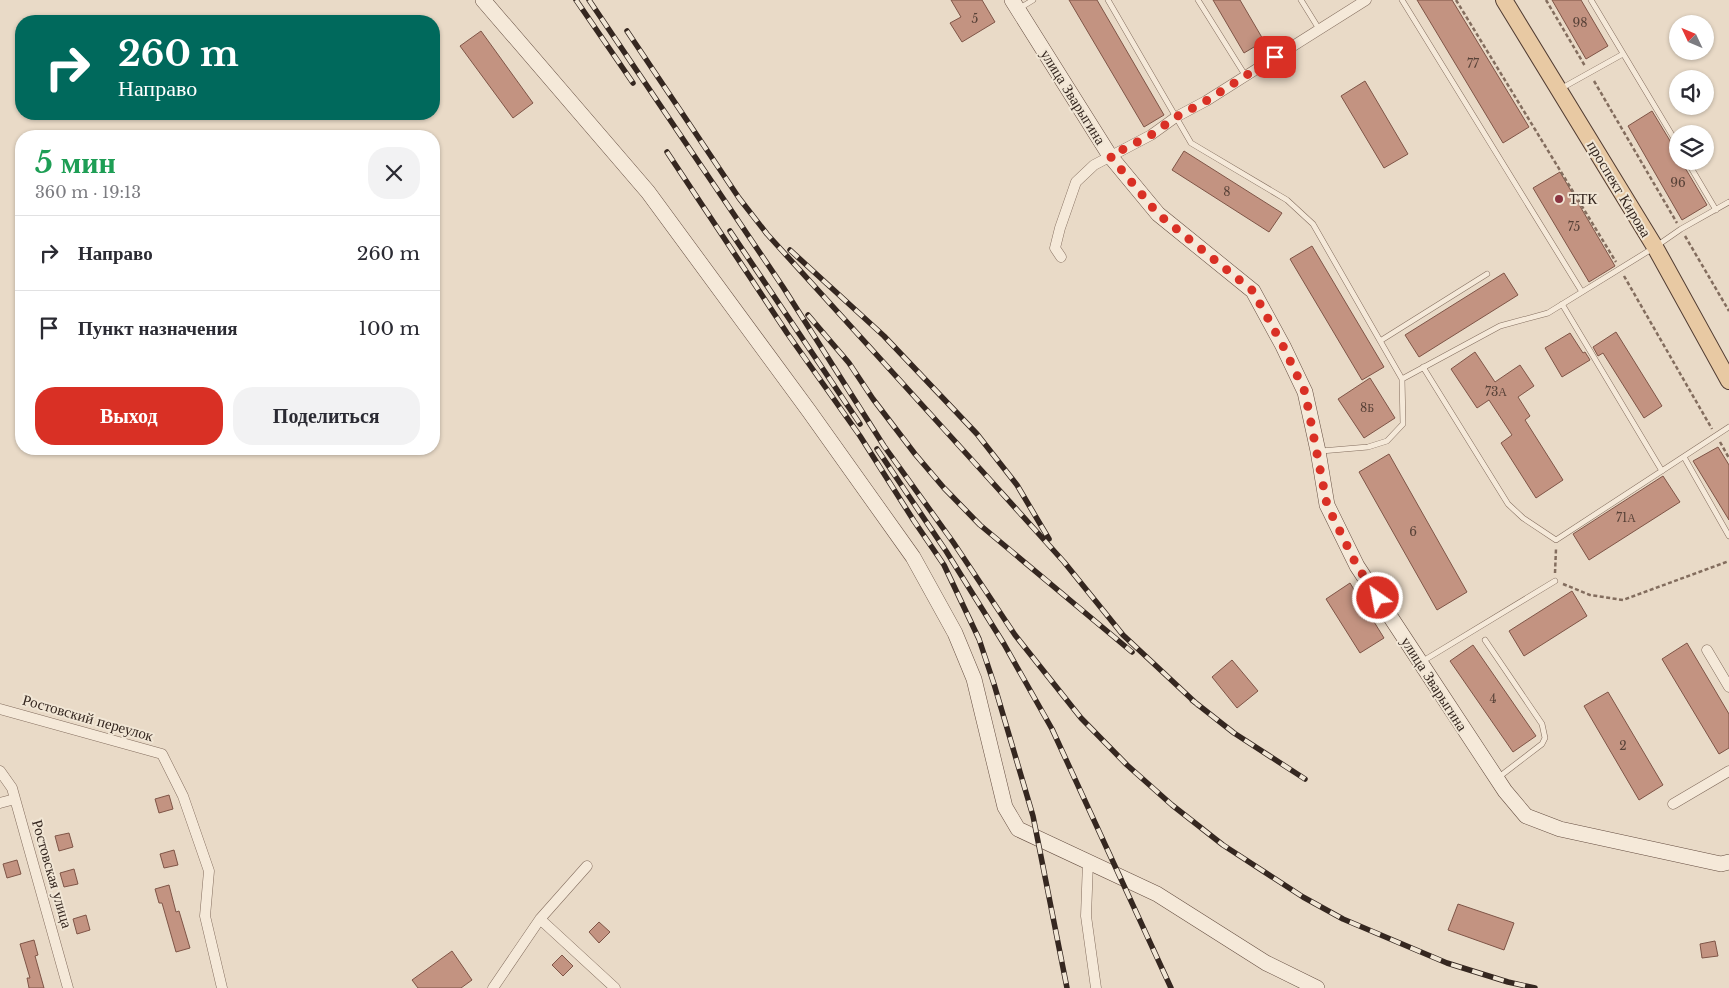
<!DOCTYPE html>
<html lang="ru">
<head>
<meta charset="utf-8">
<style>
	:root { --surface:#fff; --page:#f2f2f3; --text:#2b2b33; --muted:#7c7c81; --line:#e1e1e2; --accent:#d93025 }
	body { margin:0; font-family:"Libre Baskerville",serif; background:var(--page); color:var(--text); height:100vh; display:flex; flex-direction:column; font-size:19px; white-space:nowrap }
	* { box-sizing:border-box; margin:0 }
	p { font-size:16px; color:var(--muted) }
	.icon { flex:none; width:28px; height:28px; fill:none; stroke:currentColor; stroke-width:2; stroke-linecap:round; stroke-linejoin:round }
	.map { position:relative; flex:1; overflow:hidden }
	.sheet { position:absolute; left:15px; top:130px; width:425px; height:325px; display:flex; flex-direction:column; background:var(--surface); border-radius:20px; box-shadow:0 1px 4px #0004 }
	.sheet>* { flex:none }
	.top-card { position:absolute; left:15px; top:15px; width:425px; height:105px; border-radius:20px; box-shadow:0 1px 4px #0004; background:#00695c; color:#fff; overflow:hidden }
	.needle { width:32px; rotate:314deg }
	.fabs { position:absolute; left:1669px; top:15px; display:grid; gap:10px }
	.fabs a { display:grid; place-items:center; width:45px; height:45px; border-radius:50%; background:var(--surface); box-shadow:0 1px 4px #0004; font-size:25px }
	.pin { position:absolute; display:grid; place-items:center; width:42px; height:42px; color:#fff; margin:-21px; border-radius:10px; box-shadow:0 2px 8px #0006 }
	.me { position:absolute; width:55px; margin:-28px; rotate:327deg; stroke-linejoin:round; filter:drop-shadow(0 0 4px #0008) }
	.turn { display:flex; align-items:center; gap:18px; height:105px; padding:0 20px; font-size:22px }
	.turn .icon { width:65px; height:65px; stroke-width:2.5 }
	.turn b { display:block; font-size:35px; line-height:42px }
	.round { display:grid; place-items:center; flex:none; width:52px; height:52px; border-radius:20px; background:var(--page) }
	.headline { display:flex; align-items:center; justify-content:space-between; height:85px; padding:0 20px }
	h1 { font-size:30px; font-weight:700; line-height:38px; color:#1e9e55 }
	.cta { display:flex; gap:10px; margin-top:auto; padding:10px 20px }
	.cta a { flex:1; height:58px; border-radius:20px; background:var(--accent); color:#fff; font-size:20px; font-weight:700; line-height:58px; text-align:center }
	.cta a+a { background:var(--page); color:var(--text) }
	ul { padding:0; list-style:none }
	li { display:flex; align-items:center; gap:15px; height:75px; padding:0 20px; border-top:1px solid var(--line) }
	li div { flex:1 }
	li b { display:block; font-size:19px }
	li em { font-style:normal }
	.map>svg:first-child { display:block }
</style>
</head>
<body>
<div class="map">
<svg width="1729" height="988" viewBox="0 0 1729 988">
	<rect width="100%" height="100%" fill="#e9dac7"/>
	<path fill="#c39381" stroke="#7f5547" d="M951 0H982L995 22 962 42 950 23 961 17Z
		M1069 0H1097L1164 115 1144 127Z
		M1213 0H1240L1264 41 1244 53Z
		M1417 0H1452L1529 127 1503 143Z
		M1552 0H1581L1608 46 1586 59Z
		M481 31 533 103 513 118 460 46Z
		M1365 81 1408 154 1384 168 1341 96Z
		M1652 111 1678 154V161H1681L1707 205 1682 220 1628 126Z
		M1184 151 1282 213 1269 232 1172 170Z
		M1560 172 1615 266 1589 282 1533 188Z
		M1312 246 1384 367 1362 380 1290 259Z
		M1504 273 1518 295 1419 357 1405 335Z
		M1616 332 1662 406 1644 418 1603 353 1598 356 1593 347Z
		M1570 333 1583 353 1585 352 1590 360 1562 377 1545 348Z
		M1475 352 1495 382 1520 365 1534 386 1518 397 1530 416 1525 420 1563 480 1536 498 1501 443 1512 435 1489 400 1477 408 1451 369Z
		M1370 378 1395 418 1364 438 1338 399Z
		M1718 447 1729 465V520L1693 461Z
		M1389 454 1467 592 1437 610 1359 472Z
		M1663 476 1680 502 1589 560 1573 534Z
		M1350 583 1384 638 1360 653 1326 599Z
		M1572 591 1587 616 1524 656 1509 631Z
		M1687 643 1729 714V748L1719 754 1662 659Z
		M1473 645 1536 736 1513 752 1450 661Z
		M1232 660 1258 691 1237 708 1212 677Z
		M1608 692 1663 785 1639 800 1584 706Z
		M169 795 173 809 159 813 155 799Z
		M69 833 73 847 59 851 55 836Z
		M174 850 178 865 164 868 160 854Z
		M17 860 21 874 7 878 3 864Z
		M74 869 78 884 64 887 60 873Z
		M169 885 176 912 179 911 190 948 176 952 162 903H159L155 889Z
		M1458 904 1514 923 1504 950 1448 930Z
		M86 915 90 930 77 934 73 919Z
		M599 922 610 932 599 943 589 932Z
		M34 940 38 955 35 956 44 988H29L27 978H30L20 944Z
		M1715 941 1718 956 1702 958 1700 944Z
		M452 951 472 980 461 988H418L412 980Z
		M562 955 573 966 563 976 552 965Z"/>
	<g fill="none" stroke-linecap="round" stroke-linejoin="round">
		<g stroke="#836d5e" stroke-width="6">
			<path id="lane" d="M1108 0 1191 143 1287 200 1313 224 1402 379 1500 326 1548 313 1655 247 1681 229 1729 202
				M1198 0 1245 75
				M1301 0 1319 29
				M1402 0 1582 292
				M1591 0 1678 145
				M1020 8 1033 0
				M1562 88 1623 54
				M1687 161 1716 210
				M1562 304 1662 471
				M1380 341 1487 274
				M1423 367 1508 504 1523 518 1556 540 1729 427
				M1321 451 1368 447 1387 441 1403 424 1402 379
				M1684 457 1729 536
				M1485 640 1542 724 1545 738 1542 744 1499 777
				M1423 661 1555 581"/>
		</g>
		<g stroke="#836d5e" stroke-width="11">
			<path id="street" d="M1061 257 1055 248 1060 228 1076 182 1094 165 1151 135 1176 117 1206 101 1366 0
				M1707 650 1729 687
				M0 709 162 754 183 796 209 871 205 916 222 988
				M0 771 12 788 68 988
				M0 803 15 799
				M1673 804 1729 771
				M1088 862 1086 916 1096 988
				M540 919 615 988
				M493 988 540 919 587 866"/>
		</g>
		<g stroke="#654e41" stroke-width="16">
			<path id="secondary" d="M483 0 648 192 809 411 913 557 955 633 974 679 1005 807 1018 829 1157 894 1266 963 1317 988
				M1012 0 1110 156 1158 214 1253 291 1283 346 1305 392 1318 451 1327 505 1357 566 1505 791 1526 816 1560 829 1721 864 1729 862"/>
		</g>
		<g stroke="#513c32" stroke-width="18">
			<path id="primary" d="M1504 0 1655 247 1729 381"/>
		</g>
		<path stroke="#836d5e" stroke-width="2.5" stroke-dasharray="4 2.5" stroke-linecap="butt" d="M1456 0 1616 262
			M1546 0 1585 66
			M1594 81 1677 223
			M1685 236 1729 311
			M1624 276 1712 429
			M1720 442 1729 458
			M1555 573 1556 549
			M1563 584 1590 595 1623 600 1729 561"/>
		<use href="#lane" stroke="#f5e9d9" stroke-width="5"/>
		<use href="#street" stroke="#f5e9d9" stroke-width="10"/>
		<use href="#secondary" stroke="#f5e9d9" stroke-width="15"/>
		<use href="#primary" stroke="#e8c9a3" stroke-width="16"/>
		<g stroke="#352720" stroke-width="5.5">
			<path id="rail" d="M576 0 633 83
				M589 0 783 287 884 446 953 542 1015 635 1081 718 1127 765 1172 805 1223 845 1303 897 1343 919 1447 963 1508 982 1535 988
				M627 31 739 198 767 234 982 471 1064 562 1123 635 1198 705
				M667 152 787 333 860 436 914 521 944 565 979 639 994 684 1033 816 1067 988
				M730 231 860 424
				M790 250 884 336 977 434 1017 485 1049 539
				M808 315 849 363 873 399 915 454 944 488 980 525 1132 652
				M877 449 946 551 1004 644 1052 729 1171 988
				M1192 700 1234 733 1305 779"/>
		</g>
		<use href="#rail" stroke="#f1e6d5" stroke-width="4" stroke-dasharray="11" stroke-linecap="butt"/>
	</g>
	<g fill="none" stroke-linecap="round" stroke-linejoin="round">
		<path stroke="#d93025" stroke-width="9" stroke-dasharray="0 16.2" d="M1275 57 1206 101 1176 117 1151 135 1110 156 1158 214 1253 291 1283 346 1305 392 1327 505 1357 566 1378 598"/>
	</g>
	<circle fill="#8b3541" stroke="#f1e6d5" stroke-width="2" cx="1559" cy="199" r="5"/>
	<g text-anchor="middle" stroke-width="4" stroke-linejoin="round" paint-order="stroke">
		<g font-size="12" fill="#584238">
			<text x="975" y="23">5</text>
			<text x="1580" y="27">98</text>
			<text x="1473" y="68">77</text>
			<text x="1678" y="187">96</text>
			<text x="1227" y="196">8</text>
			<text x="1574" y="231">75</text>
			<text x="1496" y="396">73А</text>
			<text x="1367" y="412">8Б</text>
			<text x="1626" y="522">71А</text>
			<text x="1413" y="536">6</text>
			<text x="1493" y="703">4</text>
			<text x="1623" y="750">2</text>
		</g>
		<g font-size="15" fill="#352720" stroke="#f1e6d5">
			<text transform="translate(1073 97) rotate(58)" y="5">улица Зварыгина</text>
			<text transform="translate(1619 189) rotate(59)" y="5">проспект Кирова</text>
			<text transform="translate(1434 684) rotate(57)" y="5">улица Зварыгина</text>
			<text transform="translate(88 718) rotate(16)" y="5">Ростовский переулок</text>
			<text transform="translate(52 874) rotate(74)" y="5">Ростовская улица</text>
		</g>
		<g font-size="15" fill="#352720" stroke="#f1e6d5" text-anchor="start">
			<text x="1569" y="204">ТТК</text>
		</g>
	</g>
</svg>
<div class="fabs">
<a><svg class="needle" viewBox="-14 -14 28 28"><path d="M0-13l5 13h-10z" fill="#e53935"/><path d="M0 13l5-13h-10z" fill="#7c7c81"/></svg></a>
<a><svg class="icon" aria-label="sound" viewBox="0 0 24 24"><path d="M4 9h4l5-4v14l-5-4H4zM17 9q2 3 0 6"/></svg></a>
<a><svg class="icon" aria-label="layers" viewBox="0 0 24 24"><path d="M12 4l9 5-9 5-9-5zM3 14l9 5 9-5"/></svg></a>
</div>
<div class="pin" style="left:1275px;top:57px;background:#d93025"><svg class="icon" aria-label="arrive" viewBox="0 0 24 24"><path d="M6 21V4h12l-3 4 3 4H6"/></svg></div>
<svg class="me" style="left:1378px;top:598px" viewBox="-20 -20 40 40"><circle r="17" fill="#d93025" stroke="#fff" stroke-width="3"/><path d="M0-11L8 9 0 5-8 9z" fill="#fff"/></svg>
<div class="top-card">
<div class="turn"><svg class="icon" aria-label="right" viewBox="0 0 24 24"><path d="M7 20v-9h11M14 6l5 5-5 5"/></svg><div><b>260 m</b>Направо</div></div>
</div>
<section class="sheet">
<div class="headline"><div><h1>5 мин</h1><p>360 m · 19:13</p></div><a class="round"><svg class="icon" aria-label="close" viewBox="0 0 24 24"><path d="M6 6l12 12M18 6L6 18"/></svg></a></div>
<ul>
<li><svg class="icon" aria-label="right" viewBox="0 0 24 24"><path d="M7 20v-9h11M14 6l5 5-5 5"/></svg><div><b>Направо</b></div><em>260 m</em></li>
<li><svg class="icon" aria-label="arrive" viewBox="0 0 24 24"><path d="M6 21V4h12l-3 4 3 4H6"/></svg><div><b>Пункт назначения</b></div><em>100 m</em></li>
</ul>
<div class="cta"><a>Выход</a><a>Поделиться</a></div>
</section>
</div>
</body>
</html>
